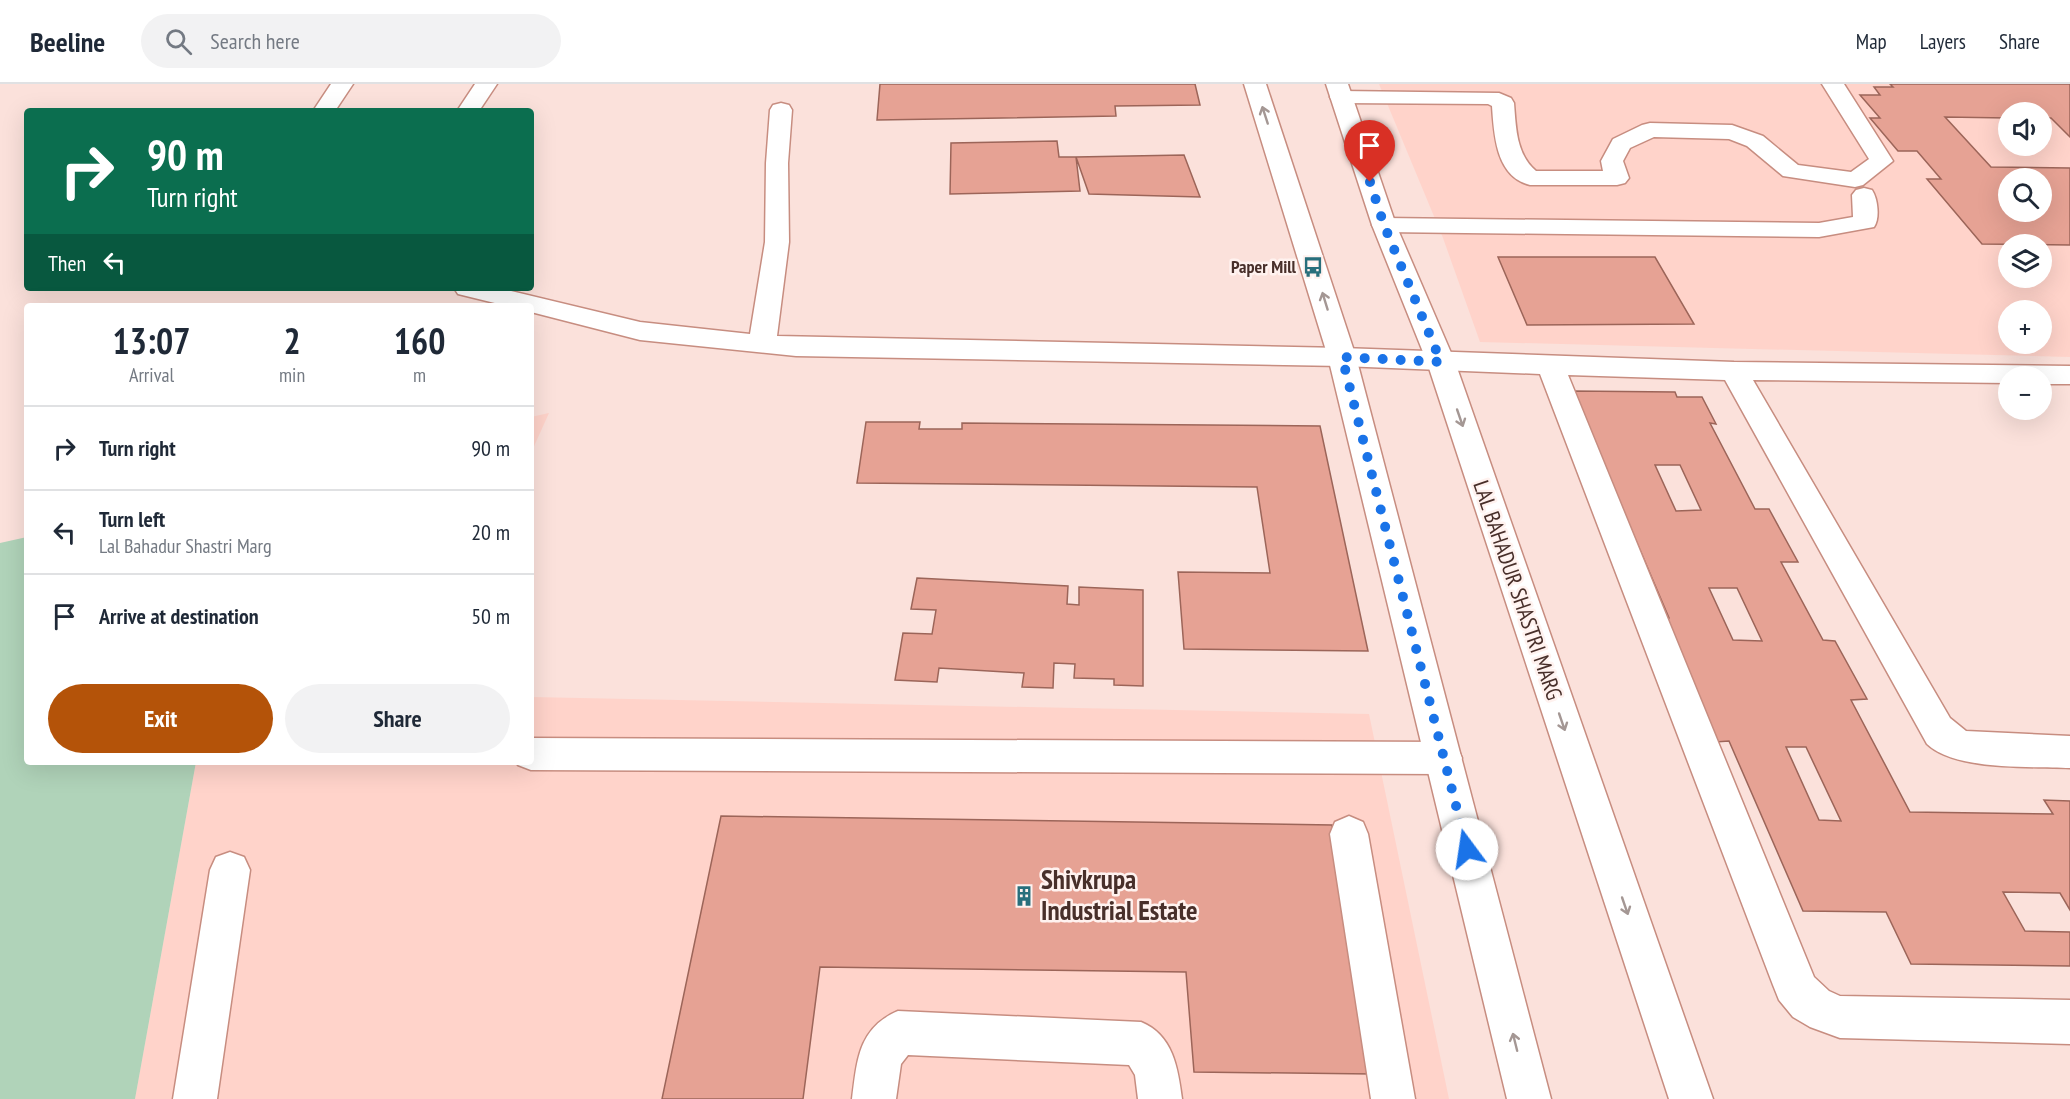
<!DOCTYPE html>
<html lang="en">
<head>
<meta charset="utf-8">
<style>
	:root { --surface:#fff; --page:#f2f2f3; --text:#1f2937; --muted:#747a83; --line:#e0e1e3; --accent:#b45309 }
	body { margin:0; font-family:"PT Sans Narrow",sans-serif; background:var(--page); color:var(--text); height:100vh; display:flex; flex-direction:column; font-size:22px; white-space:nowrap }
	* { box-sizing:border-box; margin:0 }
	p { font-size:20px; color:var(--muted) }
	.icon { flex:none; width:33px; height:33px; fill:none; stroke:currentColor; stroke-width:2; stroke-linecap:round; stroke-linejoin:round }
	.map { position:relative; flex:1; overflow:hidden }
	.drawer { position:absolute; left:24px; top:219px; width:510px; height:462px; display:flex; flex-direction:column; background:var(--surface); border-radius:6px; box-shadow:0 6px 24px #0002 }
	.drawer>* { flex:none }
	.banner { position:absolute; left:24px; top:24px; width:510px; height:183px; border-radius:6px; box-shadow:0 6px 24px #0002; background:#0b6e4f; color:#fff; overflow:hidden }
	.fabs { position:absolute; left:1998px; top:18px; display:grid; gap:12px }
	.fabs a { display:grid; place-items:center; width:54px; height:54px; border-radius:50%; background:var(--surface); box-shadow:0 6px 24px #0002; font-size:30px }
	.pin { position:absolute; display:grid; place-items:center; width:51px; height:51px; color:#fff; margin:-62px -26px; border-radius:50% 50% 50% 0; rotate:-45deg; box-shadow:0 0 6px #0007 }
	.pin .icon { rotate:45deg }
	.me { position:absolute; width:66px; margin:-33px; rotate:346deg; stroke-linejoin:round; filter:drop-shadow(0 0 4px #0008) }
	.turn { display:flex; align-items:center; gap:21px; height:126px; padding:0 24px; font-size:27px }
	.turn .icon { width:78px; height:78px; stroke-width:2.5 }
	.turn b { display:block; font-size:42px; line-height:51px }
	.then { display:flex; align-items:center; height:57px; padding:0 24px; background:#0003; gap:12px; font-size:22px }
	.eta { display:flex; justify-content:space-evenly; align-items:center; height:102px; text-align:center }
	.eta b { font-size:36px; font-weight:800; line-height:42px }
	.action { display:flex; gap:12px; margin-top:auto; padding:12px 24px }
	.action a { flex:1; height:69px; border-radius:36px; background:var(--accent); color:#fff; font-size:24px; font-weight:800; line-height:69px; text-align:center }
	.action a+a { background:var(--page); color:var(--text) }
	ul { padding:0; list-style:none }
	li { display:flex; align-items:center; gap:18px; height:84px; padding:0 24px; border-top:2px solid var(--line) }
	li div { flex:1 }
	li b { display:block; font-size:22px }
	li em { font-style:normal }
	header { display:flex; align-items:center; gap:36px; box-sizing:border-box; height:84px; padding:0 30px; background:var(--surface); border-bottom:2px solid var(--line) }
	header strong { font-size:28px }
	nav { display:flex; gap:33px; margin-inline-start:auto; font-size:21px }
	.search { width:420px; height:54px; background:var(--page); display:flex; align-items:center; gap:15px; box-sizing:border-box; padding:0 21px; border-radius:33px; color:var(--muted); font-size:22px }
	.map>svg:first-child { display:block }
</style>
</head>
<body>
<header>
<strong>Beeline</strong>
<div class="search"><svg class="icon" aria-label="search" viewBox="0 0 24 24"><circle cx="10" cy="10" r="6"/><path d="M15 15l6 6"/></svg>Search here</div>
<nav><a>Map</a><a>Layers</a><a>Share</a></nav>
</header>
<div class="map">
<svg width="2070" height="1015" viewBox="0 0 2070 1015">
	<rect width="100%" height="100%" fill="#fbe1db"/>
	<path fill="#ffd3ca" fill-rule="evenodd" d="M1379 0H2070V273L1480 258 1443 154ZM2008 28H2042V62H2008ZM2008 94H2042V128H2008ZM2008 160H2042V194H2008ZM2008 226H2042V260H2008Z
		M549 329 531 369V333Z
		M531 613 1369 630 1449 1015H135L196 678H531Z"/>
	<path fill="#b0d3b9" d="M27 453V678H196L135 1015H0V459Z"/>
	<path fill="#e6a294" stroke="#9c6559" stroke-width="1.5" fill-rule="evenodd" d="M880 0H1195L1200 21 1115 22 1116 32 877 36Z
		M1890 0H2070V53L2051 34H2042V28H2008V34L1945 33 1991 83 2070 84V161L1982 160 1927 95H1941L1917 67H1898L1870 34H1880L1860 11H1880L1874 3H1893ZM2008 94H2042V128H2008Z
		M1057 57 1059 73H1076L1080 107 950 110 951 59Z
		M1184 71 1200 113 1089 110 1076 73Z
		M1498 173H1655L1694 240 1527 241Z
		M1572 307 1675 308 1677 313H1702L1716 340 1710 339 1755 425H1769L1798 478H1781L1823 556 1835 557 1867 615 1851 616 1910 728 2053 730 2044 716 2070 717V826L2060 809 2003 808 2025 847 2070 848V882L1911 880 1886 828 1803 827 1729 657 1715 658 1663 535 1669 534ZM1655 381H1680L1701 426 1676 427ZM1709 504H1737L1762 557 1733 556ZM1786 663H1806L1841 737 1819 736Z
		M866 338H920L919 345H962V339L1320 342 1368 567 1184 565 1178 488 1270 489 1257 403 857 399Z
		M917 494 1068 502 1067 520 1079 521V503L1143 506V602L1114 601V595L1074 594 1075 580 1054 579 1053 604 1022 603 1024 589 939 584 937 598 895 596 903 549 932 550 936 526 911 525Z
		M721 732 1332 741 1372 990 1194 988 1186 888 820 883 803 1015H662Z"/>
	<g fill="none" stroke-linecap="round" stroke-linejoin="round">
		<g stroke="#c78d80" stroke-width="3">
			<path id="minor" d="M331 0H353L335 27H313Z
				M475 0H497L479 27H457Z
				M1822 0H1844L1893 77 1863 101 1855 103 1783 92 1747 62 1729 55 1654 53 1630 64 1623 77 1629 94 1625 99 1617 101H1530C1496 93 1494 51 1492 22L1488 20 1341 19 1333 18 1330 13 1333 8 1341 7 1499 9 1511 14 1514 19C1516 44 1516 70 1536 87H1603L1601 77 1613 55 1642 41 1650 39 1732 41 1763 52 1798 81 1851 88 1869 75Z
				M781 19 789 21 792 26 788 79 789 158 777 252 1342 264 1734 278 2070 282V300H2042V292H2008V299L1753 296 1950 634 1966 647 2070 652V684C2032 682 1955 687 1927 660L1725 296 1568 291 1814 893 1829 907 1840 912 2070 916V960L1840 954 1810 943 1793 933 1779 916 1773 901 1540 290 1342 282 796 272 640 256 531 228V222H507L458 210 454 204H499L640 238 750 250 765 158 766 79 770 26 773 21Z
				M1864 104 1872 106C1878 115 1880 135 1874 143L1819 153 1384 148 1375 146 1372 141 1375 136 1384 134 1819 139 1853 133 1852 111 1856 106Z
				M531 654 1444 658 1457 663 1462 674 1457 685 1444 690 531 686 518 681 516 678H531Z
				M1349 732 1363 738 1368 750 1415 1015H1371L1330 750 1335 738Z
				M230 768 244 773 250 786 217 1015H173L210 786 216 773Z
				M898 927 1141 938C1173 951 1178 984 1182 1015H1138L1135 991 1129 981 908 971 901 980 896 1015H852C857 977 858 944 898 927Z"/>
		</g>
		<g stroke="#c78d80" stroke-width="3">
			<path id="major" d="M1244 0H1266L1356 273 1551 1015H1507L1328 273Z
				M1326 0H1348L1396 141 1455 278 1713 1015H1669L1427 278 1372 141Z"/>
		</g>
		<use href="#minor" fill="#fff" fill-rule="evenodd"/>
		<use href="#major" fill="#fff" fill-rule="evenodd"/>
	</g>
	<defs><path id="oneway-shaft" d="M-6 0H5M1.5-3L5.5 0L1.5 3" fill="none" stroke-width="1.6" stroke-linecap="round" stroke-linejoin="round" transform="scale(1.5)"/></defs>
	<g stroke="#a49794">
		<use href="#oneway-shaft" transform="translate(1265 31) rotate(-108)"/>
		<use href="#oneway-shaft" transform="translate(1325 217) rotate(-107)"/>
		<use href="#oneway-shaft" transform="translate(1460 334) rotate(71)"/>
		<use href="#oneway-shaft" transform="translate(1562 638) rotate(71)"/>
		<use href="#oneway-shaft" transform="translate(1625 822) rotate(71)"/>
		<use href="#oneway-shaft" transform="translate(1515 958) rotate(-104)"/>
	</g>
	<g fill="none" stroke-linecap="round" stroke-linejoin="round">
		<path stroke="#1a73e8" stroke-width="10" stroke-dasharray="0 18" d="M1370 98 1384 141 1441 278 1342 273 1467 765"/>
	</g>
	<defs>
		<g id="bus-bare" transform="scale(1.62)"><path d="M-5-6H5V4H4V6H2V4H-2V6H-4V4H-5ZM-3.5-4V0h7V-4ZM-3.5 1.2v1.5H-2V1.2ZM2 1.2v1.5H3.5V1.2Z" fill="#286f7c" stroke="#fff2ef" stroke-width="2.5" paint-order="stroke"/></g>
		<g id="building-bare" transform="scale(1.62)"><path d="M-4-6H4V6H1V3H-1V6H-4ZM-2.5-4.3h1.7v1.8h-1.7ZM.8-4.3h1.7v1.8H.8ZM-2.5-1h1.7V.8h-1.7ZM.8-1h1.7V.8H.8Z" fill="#286f7c" stroke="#fff2ef" stroke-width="2.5" paint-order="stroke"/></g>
	</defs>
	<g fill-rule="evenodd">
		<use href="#bus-bare" x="1313" y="183"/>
		<use href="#building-bare" x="1024" y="812"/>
	</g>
	<g text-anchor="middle" stroke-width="5" stroke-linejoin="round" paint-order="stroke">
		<g font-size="18" font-weight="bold" fill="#482f2a" stroke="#fff2ef" text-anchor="end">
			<text x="1296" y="189">Paper Mill</text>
		</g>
		<g font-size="22" fill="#482f2a" stroke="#fff2ef">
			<text transform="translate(1518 506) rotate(71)" y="8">LAL BAHADUR SHASTRI MARG</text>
		</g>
		<g font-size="27" font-weight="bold" fill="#482f2a" stroke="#fff2ef" text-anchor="start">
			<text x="1041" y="805">Shivkrupa<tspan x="1041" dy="31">Industrial Estate</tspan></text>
		</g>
	</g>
</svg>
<div class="fabs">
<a><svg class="icon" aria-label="sound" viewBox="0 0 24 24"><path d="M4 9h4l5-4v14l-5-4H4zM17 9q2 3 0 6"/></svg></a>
<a><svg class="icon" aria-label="search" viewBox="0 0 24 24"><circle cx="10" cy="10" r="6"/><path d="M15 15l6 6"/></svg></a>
<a><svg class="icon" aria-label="layers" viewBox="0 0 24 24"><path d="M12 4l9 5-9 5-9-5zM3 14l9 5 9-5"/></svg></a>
<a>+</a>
<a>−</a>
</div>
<div class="pin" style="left:1370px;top:98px;background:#d93025"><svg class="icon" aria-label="arrive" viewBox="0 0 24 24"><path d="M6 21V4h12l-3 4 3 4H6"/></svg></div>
<svg class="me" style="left:1467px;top:765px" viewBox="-20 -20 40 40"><circle r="19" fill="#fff"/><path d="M0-13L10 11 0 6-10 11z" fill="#1a73e8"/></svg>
<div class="banner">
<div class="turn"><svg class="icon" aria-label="right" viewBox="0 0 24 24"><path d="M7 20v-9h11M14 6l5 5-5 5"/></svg><div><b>90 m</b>Turn right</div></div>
<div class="then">Then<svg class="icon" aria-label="left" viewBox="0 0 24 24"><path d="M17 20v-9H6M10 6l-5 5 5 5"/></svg></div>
</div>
<section class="drawer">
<div class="eta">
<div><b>13:07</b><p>Arrival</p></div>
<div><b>2</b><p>min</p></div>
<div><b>160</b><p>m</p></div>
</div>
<ul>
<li><svg class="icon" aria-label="right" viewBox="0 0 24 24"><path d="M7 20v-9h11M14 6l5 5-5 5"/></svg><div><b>Turn right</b></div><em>90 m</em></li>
<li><svg class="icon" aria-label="left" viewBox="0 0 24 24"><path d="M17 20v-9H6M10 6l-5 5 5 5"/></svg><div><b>Turn left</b><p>Lal Bahadur Shastri Marg</p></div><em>20 m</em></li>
<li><svg class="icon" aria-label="arrive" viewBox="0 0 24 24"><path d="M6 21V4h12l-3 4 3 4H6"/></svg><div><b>Arrive at destination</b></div><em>50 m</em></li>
</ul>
<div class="action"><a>Exit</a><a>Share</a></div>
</section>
</div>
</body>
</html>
